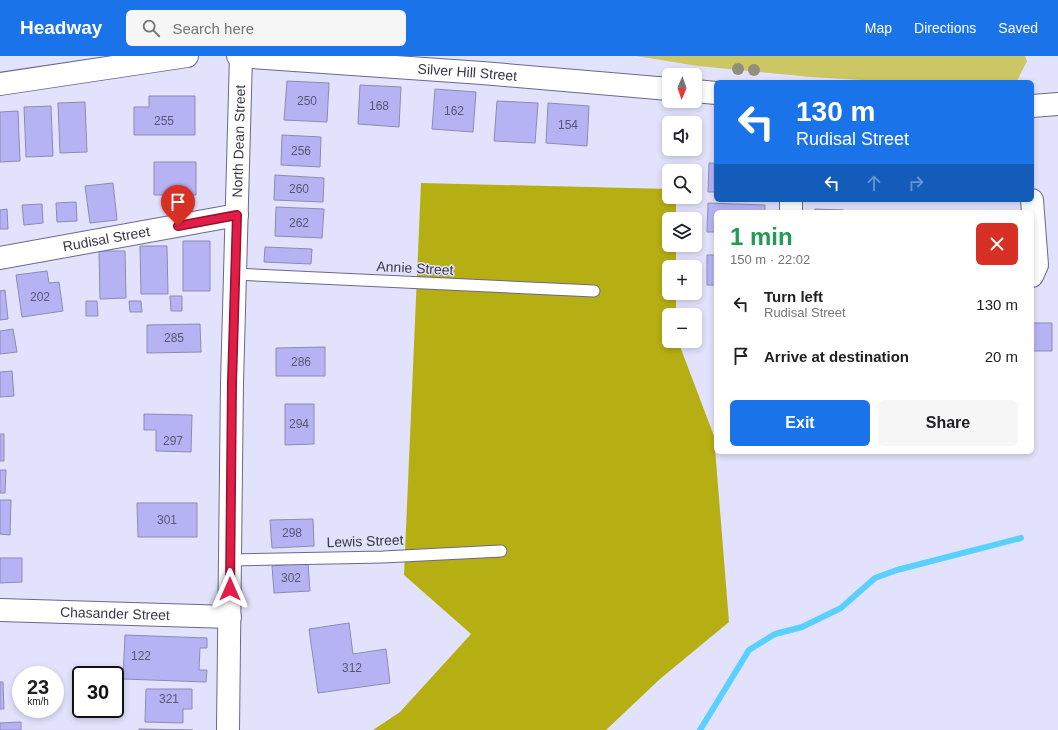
<!DOCTYPE html>
<html lang="en">
<head>
<meta charset="utf-8">
<style>
	:root { --surface:#fff; --page:#f6f6f6; --text:#202124; --muted:#757577; --accent:#1a73e8 }
	body { margin:0; font-family:Arial,sans-serif; background:var(--page); color:var(--text); height:100vh; display:flex; flex-direction:column; font-size:15px; white-space:nowrap }
	* { box-sizing:border-box; margin:0 }
	p { font-size:13px; color:var(--muted) }
	.icon { flex:none; width:22px; height:22px; fill:none; stroke:currentColor; stroke-width:2; stroke-linecap:round; stroke-linejoin:round }
	.map { position:relative; flex:1; overflow:hidden }
	.panel { position:absolute; left:714px; top:154px; width:320px; height:244px; display:flex; flex-direction:column; background:var(--surface); border-radius:6px; box-shadow:0 2px 6px #0003 }
	.panel>* { flex:none }
	.guide { position:absolute; left:714px; top:24px; width:320px; height:122px; border-radius:6px; box-shadow:0 2px 6px #0003; background:#1a73e8; color:#fff; overflow:hidden }
	.needle { width:26px; rotate:182deg }
	.fabs { position:absolute; left:662px; top:12px; display:grid; gap:8px }
	.fabs a { display:grid; place-items:center; width:40px; height:40px; border-radius:6px; background:var(--surface); box-shadow:0 2px 6px #0003; font-size:20px }
	.speed { position:absolute; left:12px; top:610px; display:flex; gap:8px; font-size:20px; font-weight:700; text-align:center }
	.speed>* { display:grid; place-content:center; width:52px; height:52px; border-radius:50%; background:var(--surface); box-shadow:0 2px 6px #0003; line-height:1 }
	.speed small { font-size:10px; font-weight:400 }
	.speed .limit { border:2px solid #111; border-radius:6px; background:#fff; color:#111 }
	.pin { position:absolute; display:grid; place-items:center; width:34px; height:34px; color:#fff; margin:-41px -17px; border-radius:50% 50% 50% 0; rotate:-45deg; box-shadow:0 0 4px #0007 }
	.pin .icon { rotate:45deg }
	.me { position:absolute; width:44px; margin:-22px; rotate:0deg; stroke-linejoin:round; filter:drop-shadow(0 0 3px #0008) }
	.turn { display:flex; align-items:center; gap:14px; height:84px; padding:0 16px; font-size:18px }
	.turn .icon { width:52px; height:52px; stroke-width:2.5 }
	.turn b { display:block; font-size:28px; line-height:34px }
	.lanes { display:flex; align-items:center; height:38px; padding:0 16px; background:#0003; justify-content:center; gap:20px; direction:ltr }
	.lanes .off { opacity:.35 }
	.round { display:grid; place-items:center; flex:none; width:42px; height:42px; border-radius:6px; background:var(--page) }
	.overview { display:flex; align-items:center; justify-content:space-between; height:68px; padding:0 16px }
	h1 { font-size:24px; font-weight:700; line-height:30px; color:#1e9e55 }
	.button { display:flex; gap:8px; margin-top:auto; padding:8px 16px }
	.button a { flex:1; height:46px; border-radius:6px; background:var(--accent); color:#fff; font-size:16px; font-weight:700; line-height:46px; text-align:center }
	.button a+a { background:var(--page); color:var(--text) }
	ul { padding:0; list-style:none }
	li { display:flex; align-items:center; gap:12px; height:52px; padding:0 16px }
	li div { flex:1 }
	li b { display:block; font-size:15px }
	li em { font-style:normal }
	header { display:flex; align-items:center; gap:24px; box-sizing:border-box; height:56px; padding:0 20px; background:var(--accent); color:#fff }
	header strong { font-size:19px }
	nav { display:flex; gap:22px; margin-inline-start:auto; font-size:14px }
	.search { width:280px; height:36px; background:var(--page); display:flex; align-items:center; gap:10px; box-sizing:border-box; padding:0 14px; border-radius:6px; color:var(--muted); font-size:15px }
	.map>svg:first-child { display:block }
</style>
</head>
<body>
<header>
<strong>Headway</strong>
<div class="search"><svg class="icon" aria-label="search" viewBox="0 0 24 24"><circle cx="10" cy="10" r="6"/><path d="M15 15l6 6"/></svg>Search here</div>
<nav><a>Map</a><a>Directions</a><a>Saved</a></nav>
</header>
<div class="map">
<svg width="1058" height="674" viewBox="0 0 1058 674">
	<rect width="100%" height="100%" fill="#e2e2fc"/>
	<path fill="#ccc764" d="M636 0H1025L1027 5 1017 25 895 26 811 21 698 10Z"/>
	<path fill="#b6af13" d="M421 127 669 133V141H676V163H669V189H676V211H669V237H676V259H669V285H678L714 380 729 566 660 623 606 674H373L400 656 471 578 404 519Z"/>
	<g fill="none" stroke-linecap="round" stroke-linejoin="round">
		<path stroke="#59d0fe" stroke-width="6" d="M700 674 749 594 775 578 802 571 841 552 875 522 897 514 1021 482"/>
	</g>
	<path fill="#b6b3f4" stroke="#8c8bb3" d="M287 25 329 27 327 66 284 64Z
		M360 29 401 31 399 71 358 68Z
		M435 33 476 36 473 76 432 73Z
		M149 40H195V79H134V51H149Z
		M497 45 538 47 535 87 494 85Z
		M85 46 87 96 60 97 58 47Z
		M548 47 589 50 587 90 546 87Z
		M51 50 53 100 26 101 24 51Z
		M18 55 20 105 0 106V56Z
		M282 79 321 81 320 111 281 109Z
		M154 106H196V139H154Z
		M709 107H716V136H708Z
		M275 119 324 122 323 146 274 144Z
		M113 127 117 164 90 167 85 130Z
		M76 146 77 165 57 166 56 147Z
		M708 147 765 149V156H716V176H707Z
		M42 148 43 167 24 169 22 149Z
		M276 151 324 153 322 182 275 180Z
		M7 153 8 173H0V154Z
		M815 153 844 154V156H815Z
		M856 155H885V156H856Z
		M897 155H926V156H897Z
		M183 185H210V235H183Z
		M140 190H167L168 238H141Z
		M265 191 312 193 311 208 264 206Z
		M99 195H125L126 242 100 243Z
		M707 199H716V229H707Z
		M47 215 49 227 59 226 63 255 22 261 16 219Z
		M5 234 8 263 0 264V235Z
		M170 240H182V255H171Z
		M86 245H97L98 260H86Z
		M129 245H141L142 256H130Z
		M1033 267H1052V295H1033Z
		M200 268 201 296 147 297V269Z
		M13 273 17 296 0 298V275Z
		M325 291V320H276V292Z
		M12 315 14 340 0 341V316Z
		M285 348H314V388L285 389Z
		M144 358 192 359 191 396 156 395V374H144Z
		M0 378H4V405H0Z
		M0 414H6L5 437H0Z
		M0 444H11L10 479 0 478Z
		M137 447H197V481H138Z
		M313 463 314 490 272 492 270 464Z
		M0 502H22V526L0 527Z
		M308 507 310 535 274 537 272 510Z
		M349 567 353 598 386 593 390 627 318 637 309 573Z
		M125 579 207 582V592H200L199 614H207L206 626 123 623Z
		M0 626H3L4 653H0Z
		M146 633H192V653H183V667L145 666Z
		M21 666V674H0V667Z
		M139 673 193 674H139Z"/>
	<g fill="none" stroke-linecap="round" stroke-linejoin="round">
		<g stroke="#6a688e" stroke-width="13">
			<path id="lane" d="M235 218 594 235
				M231 504 383 501 501 495"/>
		</g>
		<g stroke="#6a688e" stroke-width="24">
			<g id="street">
				<path id="s1" d="M238 0 482 17 669 33"/>
				<path d="M0 28 187 0"/>
				<path d="M695 35 716 37"/>
				<path d="M1032 50 1058 48"/>
				<path d="M1032 144 1037 209 1032 220"/>
				<path d="M791 156V144"/>
				<path id="s2" d="M0 202 237 159"/>
				<path id="s3" d="M0 554 230 561"/>
				<path id="s4" d="M228 674 232 327 241 0"/>
			</g>
		</g>
		<use href="#lane" stroke="#fff" stroke-width="11"/>
		<use href="#street" stroke="#fff" stroke-width="22"/>
	</g>
	<g fill="#908e7c">
		<circle cx="738" cy="13" r="6"/>
		<circle cx="754" cy="14" r="6"/>
	</g>
	<g fill="none" stroke-linecap="round" stroke-linejoin="round">
		<g stroke="#92132f" stroke-width="10">
			<path id="route" d="M178 170 237 159 232 327 230 533"/>
		</g>
		<use href="#route" stroke="#e11d48" stroke-width="7"/>
	</g>
	<g text-anchor="middle" stroke-width="3" stroke-linejoin="round" paint-order="stroke">
		<g font-size="12" fill="#585673">
			<text x="307" y="49">250</text>
			<text x="379" y="54">168</text>
			<text x="454" y="59">162</text>
			<text x="164" y="69">255</text>
			<text x="568" y="73">154</text>
			<text x="301" y="99">256</text>
			<text x="299" y="137">260</text>
			<text x="299" y="171">262</text>
			<text x="40" y="245">202</text>
			<text x="174" y="286">285</text>
			<text x="301" y="310">286</text>
			<text x="299" y="372">294</text>
			<text x="173" y="389">297</text>
			<text x="167" y="468">301</text>
			<text x="292" y="481">298</text>
			<text x="291" y="526">302</text>
			<text x="141" y="604">122</text>
			<text x="352" y="616">312</text>
			<text x="169" y="647">321</text>
		</g>
		<g font-size="14" fill="#383748" stroke="#e2e2fc">
			<text dy="5" stroke="none"><textPath href="#s1" startOffset="230">Silver Hill Street</textPath></text>
			<text dy="5" stroke="none"><textPath href="#s4" startOffset="589">North Dean Street</textPath></text>
			<text dy="5" stroke="none"><textPath href="#s2" startOffset="108">Rudisal Street</textPath></text>
			<text transform="translate(415 212) rotate(3)" y="5">Annie Street</text>
			<text transform="translate(365 485) rotate(-2)" y="5">Lewis Street</text>
			<text dy="5" stroke="none"><textPath href="#s3" startOffset="115">Chasander Street</textPath></text>
		</g>
	</g>
</svg>
<div class="fabs">
<a><svg class="needle" viewBox="-14 -14 28 28"><path d="M0-13l5 13h-10z" fill="#e53935"/><path d="M0 13l5-13h-10z" fill="#757577"/></svg></a>
<a><svg class="icon" aria-label="sound" viewBox="0 0 24 24"><path d="M4 9h4l5-4v14l-5-4H4zM17 9q2 3 0 6"/></svg></a>
<a><svg class="icon" aria-label="search" viewBox="0 0 24 24"><circle cx="10" cy="10" r="6"/><path d="M15 15l6 6"/></svg></a>
<a><svg class="icon" aria-label="layers" viewBox="0 0 24 24"><path d="M12 4l9 5-9 5-9-5zM3 14l9 5 9-5"/></svg></a>
<a>+</a>
<a>−</a>
</div>
<div class="speed"><div>23<small>km/h</small></div><div class="limit">30</div></div>
<div class="pin" style="left:178px;top:170px;background:#d93025"><svg class="icon" aria-label="arrive" viewBox="0 0 24 24"><path d="M6 21V4h12l-3 4 3 4H6"/></svg></div>
<svg class="me" style="left:230px;top:533px" viewBox="-20 -20 40 40"><path d="M0-17L14 15 0 8-14 15z" fill="#e11d48" stroke="#fff" stroke-width="4"/></svg>
<div class="guide">
<div class="turn"><svg class="icon" aria-label="left" viewBox="0 0 24 24"><path d="M17 20v-9H6M10 6l-5 5 5 5"/></svg><div><b>130 m</b>Rudisal Street</div></div>
<div class="lanes"><svg class="icon" aria-label="left" viewBox="0 0 24 24"><path d="M17 20v-9H6M10 6l-5 5 5 5"/></svg><svg class="icon off" aria-label="ahead" viewBox="0 0 24 24"><path d="M12 20V5M6 11l6-6 6 6"/></svg><svg class="icon off" aria-label="right" viewBox="0 0 24 24"><path d="M7 20v-9h11M14 6l5 5-5 5"/></svg></div>
</div>
<section class="panel">
<div class="overview"><div><h1>1 min</h1><p>150 m · 22:02</p></div><a class="round" style="background:#d93025;color:#fff"><svg class="icon" aria-label="close" viewBox="0 0 24 24"><path d="M6 6l12 12M18 6L6 18"/></svg></a></div>
<ul>
<li><svg class="icon" aria-label="left" viewBox="0 0 24 24"><path d="M17 20v-9H6M10 6l-5 5 5 5"/></svg><div><b>Turn left</b><p>Rudisal Street</p></div><em>130 m</em></li>
<li><svg class="icon" aria-label="arrive" viewBox="0 0 24 24"><path d="M6 21V4h12l-3 4 3 4H6"/></svg><div><b>Arrive at destination</b></div><em>20 m</em></li>
</ul>
<div class="button"><a>Exit</a><a>Share</a></div>
</section>
</div>
</body>
</html>
